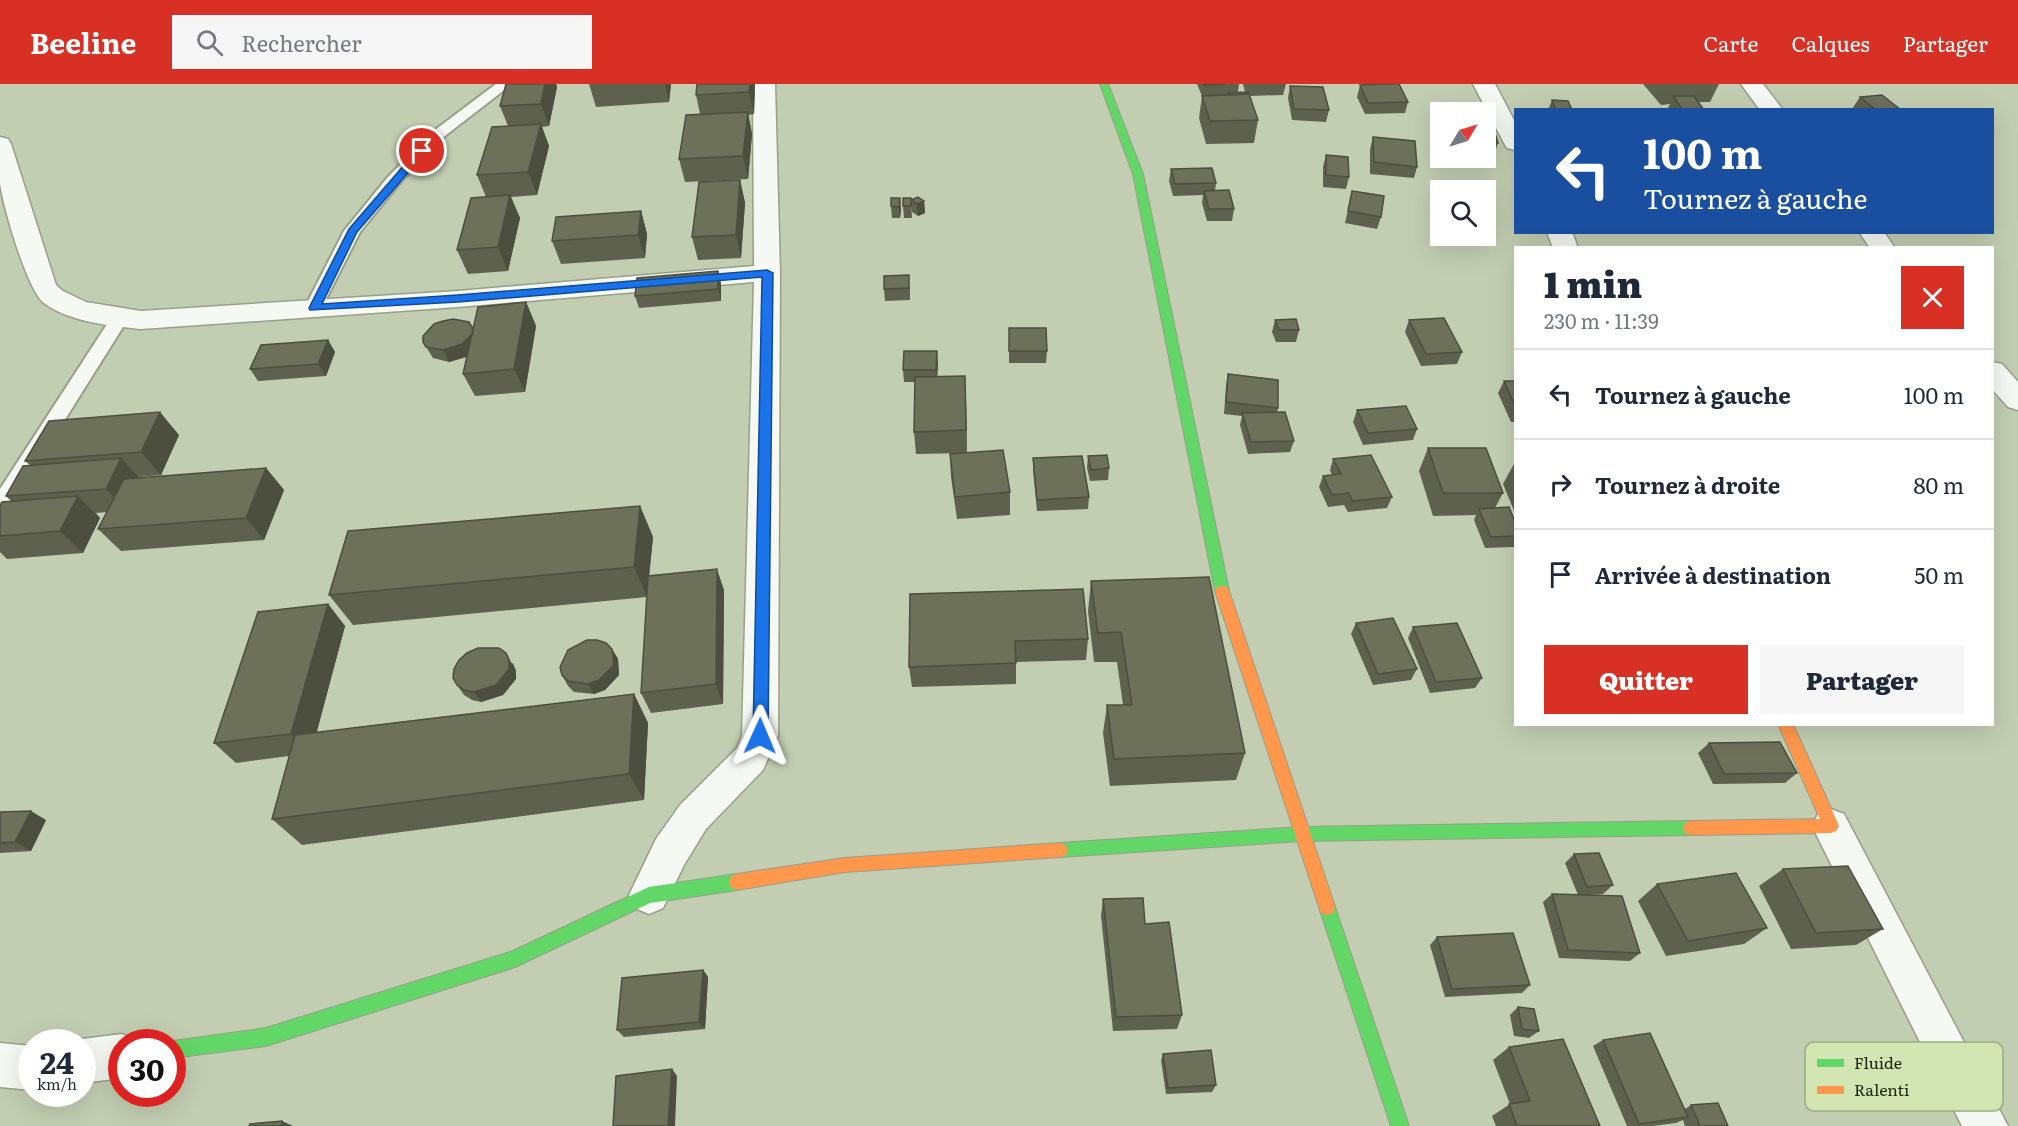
<!DOCTYPE html>
<html lang="fr">
<head>
<meta charset="utf-8">
<style>
	:root { --surface:#fff; --page:#f6f6f7; --text:#1f2937; --muted:#747a83; --line:#e0e1e3; --accent:#d93025 }
	body { margin:0; font-family:Literata,serif; background:var(--page); color:var(--text); height:100vh; display:flex; flex-direction:column; font-size:22px; white-space:nowrap }
	* { box-sizing:border-box; margin:0 }
	p { font-size:20px; color:var(--muted) }
	.icon { flex:none; width:33px; height:33px; fill:none; stroke:currentColor; stroke-width:2; stroke-linecap:round; stroke-linejoin:round }
	.map { position:relative; flex:1; overflow:hidden }
	.details { position:absolute; left:1514px; top:162px; width:480px; height:480px; display:flex; flex-direction:column; background:var(--surface); border-radius:0px; box-shadow:0 6px 24px #0002 }
	.details>* { flex:none }
	.guide { position:absolute; left:1514px; top:24px; width:480px; height:126px; border-radius:0px; box-shadow:0 6px 24px #0002; background:#1a4fa0; color:#fff; overflow:hidden }
	.needle { width:39px; rotate:52deg }
	.fabs { position:absolute; left:1430px; top:18px; display:grid; gap:12px }
	.fabs a { display:grid; place-items:center; width:66px; height:66px; border-radius:0px; background:var(--surface); box-shadow:0 6px 24px #0002; font-size:30px }
	.speed { position:absolute; left:18px; top:945px; display:flex; gap:12px; font-size:30px; font-weight:700; text-align:center }
	.speed>* { display:grid; place-content:center; width:78px; height:78px; border-radius:50%; background:var(--surface); box-shadow:0 6px 24px #0002; line-height:1 }
	.speed small { font-size:15px; font-weight:400 }
	.speed .limit { border:9px solid #d22; background:#fff; color:#111 }
	.pin { position:absolute; display:grid; place-items:center; width:51px; height:51px; color:#fff; margin:-26px; border:3px solid #fff; border-radius:50%; box-shadow:0 2px 6px #0007 }
	.me { position:absolute; width:66px; margin:-33px; rotate:1deg; stroke-linejoin:round; filter:drop-shadow(0 0 4px #0008) }
	.turn { display:flex; align-items:center; gap:21px; height:126px; padding:0 30px; font-size:27px }
	.turn .icon { width:78px; height:78px; stroke-width:2.5 }
	.turn b { display:block; font-size:42px; line-height:51px }
	.round { display:grid; place-items:center; flex:none; width:63px; height:63px; border-radius:0px; background:var(--page) }
	.head { display:flex; align-items:center; justify-content:space-between; height:102px; padding:0 30px }
	h1 { font-size:36px; font-weight:800; line-height:45px }
	.primary-button { display:flex; gap:12px; margin-top:auto; padding:12px 30px }
	.primary-button a { flex:1; height:69px; border-radius:0px; background:var(--accent); color:#fff; font-size:24px; font-weight:800; line-height:69px; text-align:center }
	.primary-button a+a { background:var(--page); color:var(--text) }
	ul { padding:0; list-style:none }
	li { display:flex; align-items:center; gap:18px; height:90px; padding:0 30px; border-top:2px solid var(--line) }
	li div { flex:1 }
	li b { display:block; font-size:22px }
	li em { font-style:normal }
	header { display:flex; align-items:center; gap:36px; box-sizing:border-box; height:84px; padding:0 30px; background:var(--accent); color:#fff }
	header strong { font-size:28px }
	nav { display:flex; gap:33px; margin-inline-start:auto; font-size:21px }
	.search { width:420px; height:54px; background:var(--page); display:flex; align-items:center; gap:15px; box-sizing:border-box; padding:0 21px; border-radius:0px; color:var(--muted); font-size:22px }
	.map>svg:first-child { display:block }
</style>
</head>
<body>
<header>
<strong>Beeline</strong>
<div class="search"><svg class="icon" aria-label="search" viewBox="0 0 24 24"><circle cx="10" cy="10" r="6"/><path d="M15 15l6 6"/></svg>Rechercher</div>
<nav><a>Carte</a><a>Calques</a><a>Partager</a></nav>
</header>
<div class="map">
<svg width="2018" height="1042" viewBox="0 0 2018 1042">
	<rect width="100%" height="100%" fill="#c2cdb1"/>
	<g fill="none" stroke-linecap="round" stroke-linejoin="round">
		<g stroke="#979f89" stroke-width="4">
			<path id="lane" d="M496 0H512L441 55 399 100 360 148 320 227H308L305 223 344 147 387 94 431 49Z
				M119 229 125 231 128 235 7 428 0 430V405L113 231Z"/>
		</g>
		<g stroke="#979f89" stroke-width="3">
			<path id="street" d="M753 0H775L780 189 778 652 763 686 706 745 684 781 663 824 649 830 635 824 629 811 656 755 680 721 737 664 742 652 754 198 458 223 141 245C111 242 69 238 44 219 27 206 3 122 0 99 0 84 0 68 0 53L8 55 11 60 56 201 63 207 86 218 141 227 458 207 754 182Z
				M1473 0H1495L1515 38V66L1507 64 1504 59Z
				M1741 0H1763L1783 26H1760Z
				M1547 148H1572L1578 164H1553Z
				M1859 148H1884L1895 164H1870Z
				M1992 278 2002 280 2018 298V326L2008 323 1992 305Z
				M1831 725 1844 730 2008 1042H1962L1812 742 1818 730Z
				M122 950 138 958H122V994L82 999V958H74L82 955Z
				M0 959 32 962V1006L0 1003Z"/>
		</g>
		<g stroke="#979f89" stroke-width="2">
			<path id="fast" d="M1100 0H1108L1143 90 1229 507 1227 511H1217L1215 507 1133 90Z
				M1691 737 1697 739 1699 744 1697 749 1691 751 1302 757 1060 773 1054 771 1052 766 1054 761 1060 759 1302 743Z
				M737 790 743 793 745 798 743 803 737 806 650 819 515 883 266 962 172 974V958H166L266 944 513 867 649 803Z
				M1327 815 1333 817 1335 823 1409 1042H1391L1319 823 1321 817Z"/>
		</g>
		<g stroke="#979f89" stroke-width="2">
			<path id="slow" d="M1222 502 1227 503 1229 507 1335 823 1333 829 1327 831 1321 829 1319 823 1215 507 1217 503Z
				M1778 640H1793L1839 742 1836 747 1831 749 1691 751 1685 749 1683 744 1685 739 1691 737 1820 735Z
				M1060 759 1066 761 1068 766 1066 771 1060 773 845 788 737 806 731 803 729 798 731 793 737 790 845 774Z"/>
		</g>
		<use href="#lane" fill="#f6f8f3" fill-rule="evenodd"/>
		<use href="#street" fill="#f6f8f3" fill-rule="evenodd"/>
		<use href="#fast" fill="#63d668" fill-rule="evenodd"/>
		<use href="#slow" fill="#ff974d" fill-rule="evenodd"/>
	</g>
	<path fill="#5e614d" d="M506 0H556L557 3 549 42 542 43 549 62 537 111 511 113 520 134 508 187 468 190 457 166 486 113 477 91 508 42 500 22Z
		M589 0H671L669 18 596 23Z
		M755 0 754 30 748 31 752 50 748 95 685 98 679 75 700 30 696 11Z
		M1197 0H1239L1238 8H1245L1243 0H1286L1283 11 1249 12 1258 36 1254 59 1206 60 1199 34 1202 12Z
		M1643 0H1719L1710 18H1699L1704 26H1669L1668 24 1670 20 1661 21Z
		M1360 1 1408 18 1405 29 1365 30 1357 13Z
		M1290 2 1329 26 1326 38 1292 36 1288 14Z
		M1860 13 1901 26H1853L1852 25Z
		M1552 16 1572 26H1548Z
		M1485 45 1498 59 1494 71 1485 70Z
		M1373 53 1417 83 1414 94 1370 90V65Z
		M1326 71 1349 93 1346 105 1323 103V83Z
		M1171 85 1216 99 1215 107 1234 125 1232 137H1207L1202 119 1203 111 1173 112 1169 97Z
		M740 96 745 119 741 174 698 176 692 153Z
		M1352 107 1381 133 1377 145 1345 139Z
		M900 114 901 126 900 134H892L891 122Z
		M911 114 912 134H904L903 122Z
		M911 116 924 117 925 129 918 132 912 128Z
		M1485 124 1495 148 1490 160H1460L1458 152H1485Z
		M641 127 647 150 645 174 561 180 552 157Z
		M721 199V217L639 224 635 212Z
		M910 203V216L885 217 884 205Z
		M526 218 536 242 525 308 475 312 463 290 467 273 449 278 433 274 423 258 472 243 473 245Z
		M1275 236 1299 246 1296 258H1276L1272 248Z
		M1409 236 1462 268 1457 280 1421 282 1405 248Z
		M1009 244 1047 267 1046 279H1009Z
		M328 256 335 268 326 292 258 297 250 285Z
		M938 279 937 292 966 315 967 369 916 370 914 348 915 298H904L903 286Z
		M1228 290 1278 324 1277 328 1294 357 1290 368 1248 370 1240 341 1242 332 1224 330 1226 302Z
		M1504 297H1515V338H1511L1498 309Z
		M1357 326 1417 345 1413 356 1363 361 1353 338Z
		M179 351 161 391 138 393 139 394 266 384 284 406 264 456 121 467 98 445 107 428 96 429 100 434 83 469 7 475 0 468V421L11 417 6 412 30 381 25 377Z
		M1428 364 1503 409 1495 424 1515 438 1514 463 1485 464 1474 436 1476 431 1433 432 1419 387Z
		M950 370 1010 408V431L957 435 951 393Z
		M1088 372 1109 384 1108 396 1090 397 1087 384Z
		M1033 374 1089 413 1088 425 1037 427 1033 386Z
		M1333 375 1392 413 1387 424 1348 428 1344 421 1328 423 1319 403 1323 392 1332 391 1330 386Z
		M1515 378V429L1503 400Z
		M640 422 653 453 649 492 724 506 723 620 651 629 641 609 647 513 353 541 329 511Z
		M1091 497 1245 669 1236 696 1110 702 1103 649 1107 621H1123L1117 578H1094L1088 527Z
		M910 510 1088 555 1086 576 1016 578V600L912 603 909 583Z
		M328 520 345 542 316 649 634 610 648 639 644 716 302 761 272 735 289 672 236 679 214 659Z
		M1356 539 1417 585 1411 596 1373 601 1351 550Z
		M1413 543 1482 594 1475 604 1430 609 1408 554Z
		M612 565 618 575 619 591 605 606 594 610 574 608 568 602 562 591Z
		M513 579 516 587V595L503 611 481 618 472 616 464 611 457 601Z
		M1709 659 1797 689 1785 699 1713 700 1698 669Z
		M0 728 46 736 31 767 0 769Z
		M1574 770 1613 801 1603 810 1589 811 1640 869 1630 877 1559 874 1543 818 1552 810 1578 811 1565 779Z
		M1783 785 1883 845 1856 861 1791 865 1759 802Z
		M1657 800 1767 844 1744 860 1666 872 1638 817Z
		M1103 815 1145 840 1182 931 1177 945 1113 947 1101 832Z
		M1437 853 1530 901 1522 909 1445 913 1430 861Z
		M703 886 708 893 705 945 624 953 617 946Z
		M1518 923 1539 947 1529 954 1514 952 1510 931Z
		M1603 956 1685 1025 1691 1021 1728 1042H1685L1683 1036 1676 1039 1653 1042H1627L1593 962Z
		M1509 963 1600 1042H1496L1492 1032 1510 1020 1493 976Z
		M1163 970 1216 1001 1212 1008 1166 1010 1161 976Z"/>
	<path fill="#4c4f3f" d="M545 0H556L557 3 549 42 541 20Z
		M665 0H671L669 18Z
		M750 0H755L754 30 749 8Z
		M748 28 752 50 748 95 743 72Z
		M541 40 549 62 537 111 528 88Z
		M740 96 745 119 741 174 736 151Z
		M510 111 520 134 508 187 498 163Z
		M900 114 901 126 900 134 899 123Z
		M924 117 925 129 918 132 917 120Z
		M641 127 647 150 645 174 638 151Z
		M718 187 721 199V217L718 205Z
		M526 218 536 242 525 308 514 285Z
		M472 243 478 255 468 272 449 278 443 266Z
		M328 256 335 268 326 292 318 280Z
		M937 267 938 279 937 298 936 286Z
		M965 292 966 315 967 369 966 346Z
		M160 328 179 351 161 391 141 368Z
		M121 374 142 397 127 427 106 405Z
		M266 384 284 406 264 456 246 434Z
		M78 412 100 434 83 469 60 447Z
		M640 422 653 453 647 513 634 483Z
		M717 485 724 506 723 620 716 600Z
		M328 520 345 542 311 670 291 650Z
		M612 565 618 575 619 591 605 606 594 610 588 600Z
		M506 569 516 587V595L503 611 481 618 474 608Z
		M634 610 648 639 644 716 629 690Z
		M31 727 46 736 31 767 15 758Z
		M703 886 708 893 705 945 699 938Z
		M672 985 677 992 675 1042H668Z
		M282 1037 293 1042H281Z"/>
	<path fill="#6d715a" stroke="#4c4f3f" stroke-width="1.5" d="M506 0H545L541 20 500 22Z
		M697 0H750L749 8 696 11Z
		M1204 0H1225L1204 1Z
		M1386 0H1399L1408 18 1368 19 1360 1Z
		M1290 2 1323 3 1329 26 1294 25Z
		M1248 8 1249 10 1229 11 1228 9Z
		M1249 10 1258 36 1210 37 1202 12Z
		M1882 11 1901 26H1876L1860 13Z
		M1673 12H1694L1704 26H1683Z
		M1552 16 1568 17 1572 26H1556Z
		M748 28 743 72 679 75 686 31Z
		M541 40 528 88 477 91 492 43Z
		M1485 45 1494 46 1498 59 1485 58Z
		M1373 53 1415 57 1417 83 1374 78Z
		M1326 71 1348 73 1349 93 1326 91Z
		M1212 84 1216 99 1175 100 1171 85Z
		M740 96 736 151 692 153 699 98Z
		M1229 106 1234 125H1209L1204 107Z
		M1352 107 1384 112 1381 133 1348 127Z
		M510 111 498 163 457 166 471 114Z
		M918 113 924 117 917 120 911 116Z
		M891 114H900L899 123 891 122Z
		M903 114H911V122H903Z
		M1485 124H1486L1495 148H1485Z
		M641 127 638 151 552 157 556 133Z
		M718 187V205L635 212 637 194Z
		M909 191V204L884 205V192Z
		M526 218 514 285 463 290 478 223Z
		M1444 234 1462 268 1426 270 1409 236Z
		M453 235 469 238 472 243 473 249 462 260 443 266 426 263 423 258V252L434 240 443 237Z
		M1296 235 1299 246H1279L1275 236Z
		M1009 244H1046L1047 267H1009Z
		M328 256 318 280 250 285 261 261Z
		M904 267H937L936 286H903Z
		M1228 290 1278 296V324L1226 318Z
		M965 292 966 346 914 348 915 293Z
		M1504 297H1515V322Z
		M1406 322 1417 345 1368 349 1357 326Z
		M160 328 141 368 25 377 49 337Z
		M1285 328 1294 357 1251 358 1242 329Z
		M1428 364H1486L1503 409H1443Z
		M1003 366 1010 408 955 413 950 370Z
		M1107 371 1109 384 1091 386 1088 372Z
		M1371 371 1392 413 1352 417 1349 409 1332 411 1323 392 1341 390 1333 375Z
		M1082 372 1089 413 1037 416 1033 374Z
		M121 374 106 405 6 412 23 382Z
		M266 384 246 434 98 445 124 395Z
		M78 412 60 447 0 452V421L2 418Z
		M640 422 634 483 329 511 348 447Z
		M1509 423 1515 438V452L1491 453 1479 425Z
		M717 485 716 600 641 609 648 492Z
		M1209 493 1245 669 1114 675 1107 621H1132L1121 548 1098 549 1091 497Z
		M1083 505 1088 555 1015 557 1016 579 909 583 910 510Z
		M328 520 291 650 214 659 258 528Z
		M1393 534 1417 585 1378 590 1356 539Z
		M1457 539 1482 594 1436 598 1413 543Z
		M587 556H597L606 559 612 565 614 581 599 596 588 600 568 597 562 591 560 583 568 566Z
		M478 564H499L506 569 509 576V585L496 601 474 608 464 606 457 601 453 594 454 585 459 576 467 569Z
		M634 610 629 690 272 735 295 651Z
		M1780 658 1797 689 1724 690 1709 659Z
		M31 727 15 758 0 759V728Z
		M1599 769 1613 801 1587 803 1574 770Z
		M1848 782 1883 845 1816 849 1783 785Z
		M1736 789 1767 844 1688 857 1657 800Z
		M1552 810 1622 812 1640 869 1568 866Z
		M1143 814 1145 840 1169 838 1182 931 1116 933 1103 815Z
		M1513 849 1530 901 1452 905 1437 853Z
		M703 886 699 938 617 946 622 894Z
		M1518 923 1534 925 1539 947 1522 945Z
		M1650 949 1688 1033 1639 1040 1603 956Z
		M1563 955 1600 1042H1517L1509 1020 1530 1017 1509 963Z
		M1211 966 1216 1001 1168 1004 1163 970Z
		M672 985 668 1042H613L616 992Z
		M1718 1019 1728 1042H1700L1691 1021Z
		M282 1037 281 1042H249L250 1040Z"/>
	<path fill="#1a73e8" stroke="#114b97" stroke-width="1.5" d="M422 64 426 67 425 69 357 148 322 220 458 211 767 186 773 189 768 652 766 657 760 659 755 657 753 652 762 193 458 218 310 226 309 224 349 145 418 65Z"/>
	<rect x="1805" y="958" width="198" height="69" rx="9" fill="#d2e5b2" stroke="#9cab81" stroke-width="1.5"/>
	<rect x="1817" y="975" width="27" height="8" fill="#63d668"/>
	<rect x="1817" y="1002" width="27" height="8" fill="#ff974d"/>
	<g font-size="16" fill="#1d2310">
		<text x="1854" y="985">Fluide</text>
		<text x="1854" y="1012">Ralenti</text>
	</g>
</svg>
<div class="fabs">
<a><svg class="needle" viewBox="-14 -14 28 28"><path d="M0-13l5 13h-10z" fill="#e53935"/><path d="M0 13l5-13h-10z" fill="#747a83"/></svg></a>
<a><svg class="icon" aria-label="search" viewBox="0 0 24 24"><circle cx="10" cy="10" r="6"/><path d="M15 15l6 6"/></svg></a>
</div>
<div class="speed"><div>24<small>km/h</small></div><div class="limit">30</div></div>
<div class="pin" style="left:422px;top:67px;background:#d93025"><svg class="icon" aria-label="arrive" viewBox="0 0 24 24"><path d="M6 21V4h12l-3 4 3 4H6"/></svg></div>
<svg class="me" style="left:760px;top:652px" viewBox="-20 -20 40 40"><path d="M0-17L14 15 0 8-14 15z" fill="#1a73e8" stroke="#fff" stroke-width="4"/></svg>
<div class="guide">
<div class="turn"><svg class="icon" aria-label="left" viewBox="0 0 24 24"><path d="M17 20v-9H6M10 6l-5 5 5 5"/></svg><div><b>100 m</b>Tournez à gauche</div></div>
</div>
<section class="details">
<div class="head"><div><h1>1 min</h1><p>230 m · 11:39</p></div><a class="round" style="background:#d93025;color:#fff"><svg class="icon" aria-label="close" viewBox="0 0 24 24"><path d="M6 6l12 12M18 6L6 18"/></svg></a></div>
<ul>
<li><svg class="icon" aria-label="left" viewBox="0 0 24 24"><path d="M17 20v-9H6M10 6l-5 5 5 5"/></svg><div><b>Tournez à gauche</b></div><em>100 m</em></li>
<li><svg class="icon" aria-label="right" viewBox="0 0 24 24"><path d="M7 20v-9h11M14 6l5 5-5 5"/></svg><div><b>Tournez à droite</b></div><em>80 m</em></li>
<li><svg class="icon" aria-label="arrive" viewBox="0 0 24 24"><path d="M6 21V4h12l-3 4 3 4H6"/></svg><div><b>Arrivée à destination</b></div><em>50 m</em></li>
</ul>
<div class="primary-button"><a>Quitter</a><a>Partager</a></div>
</section>
</div>
</body>
</html>
